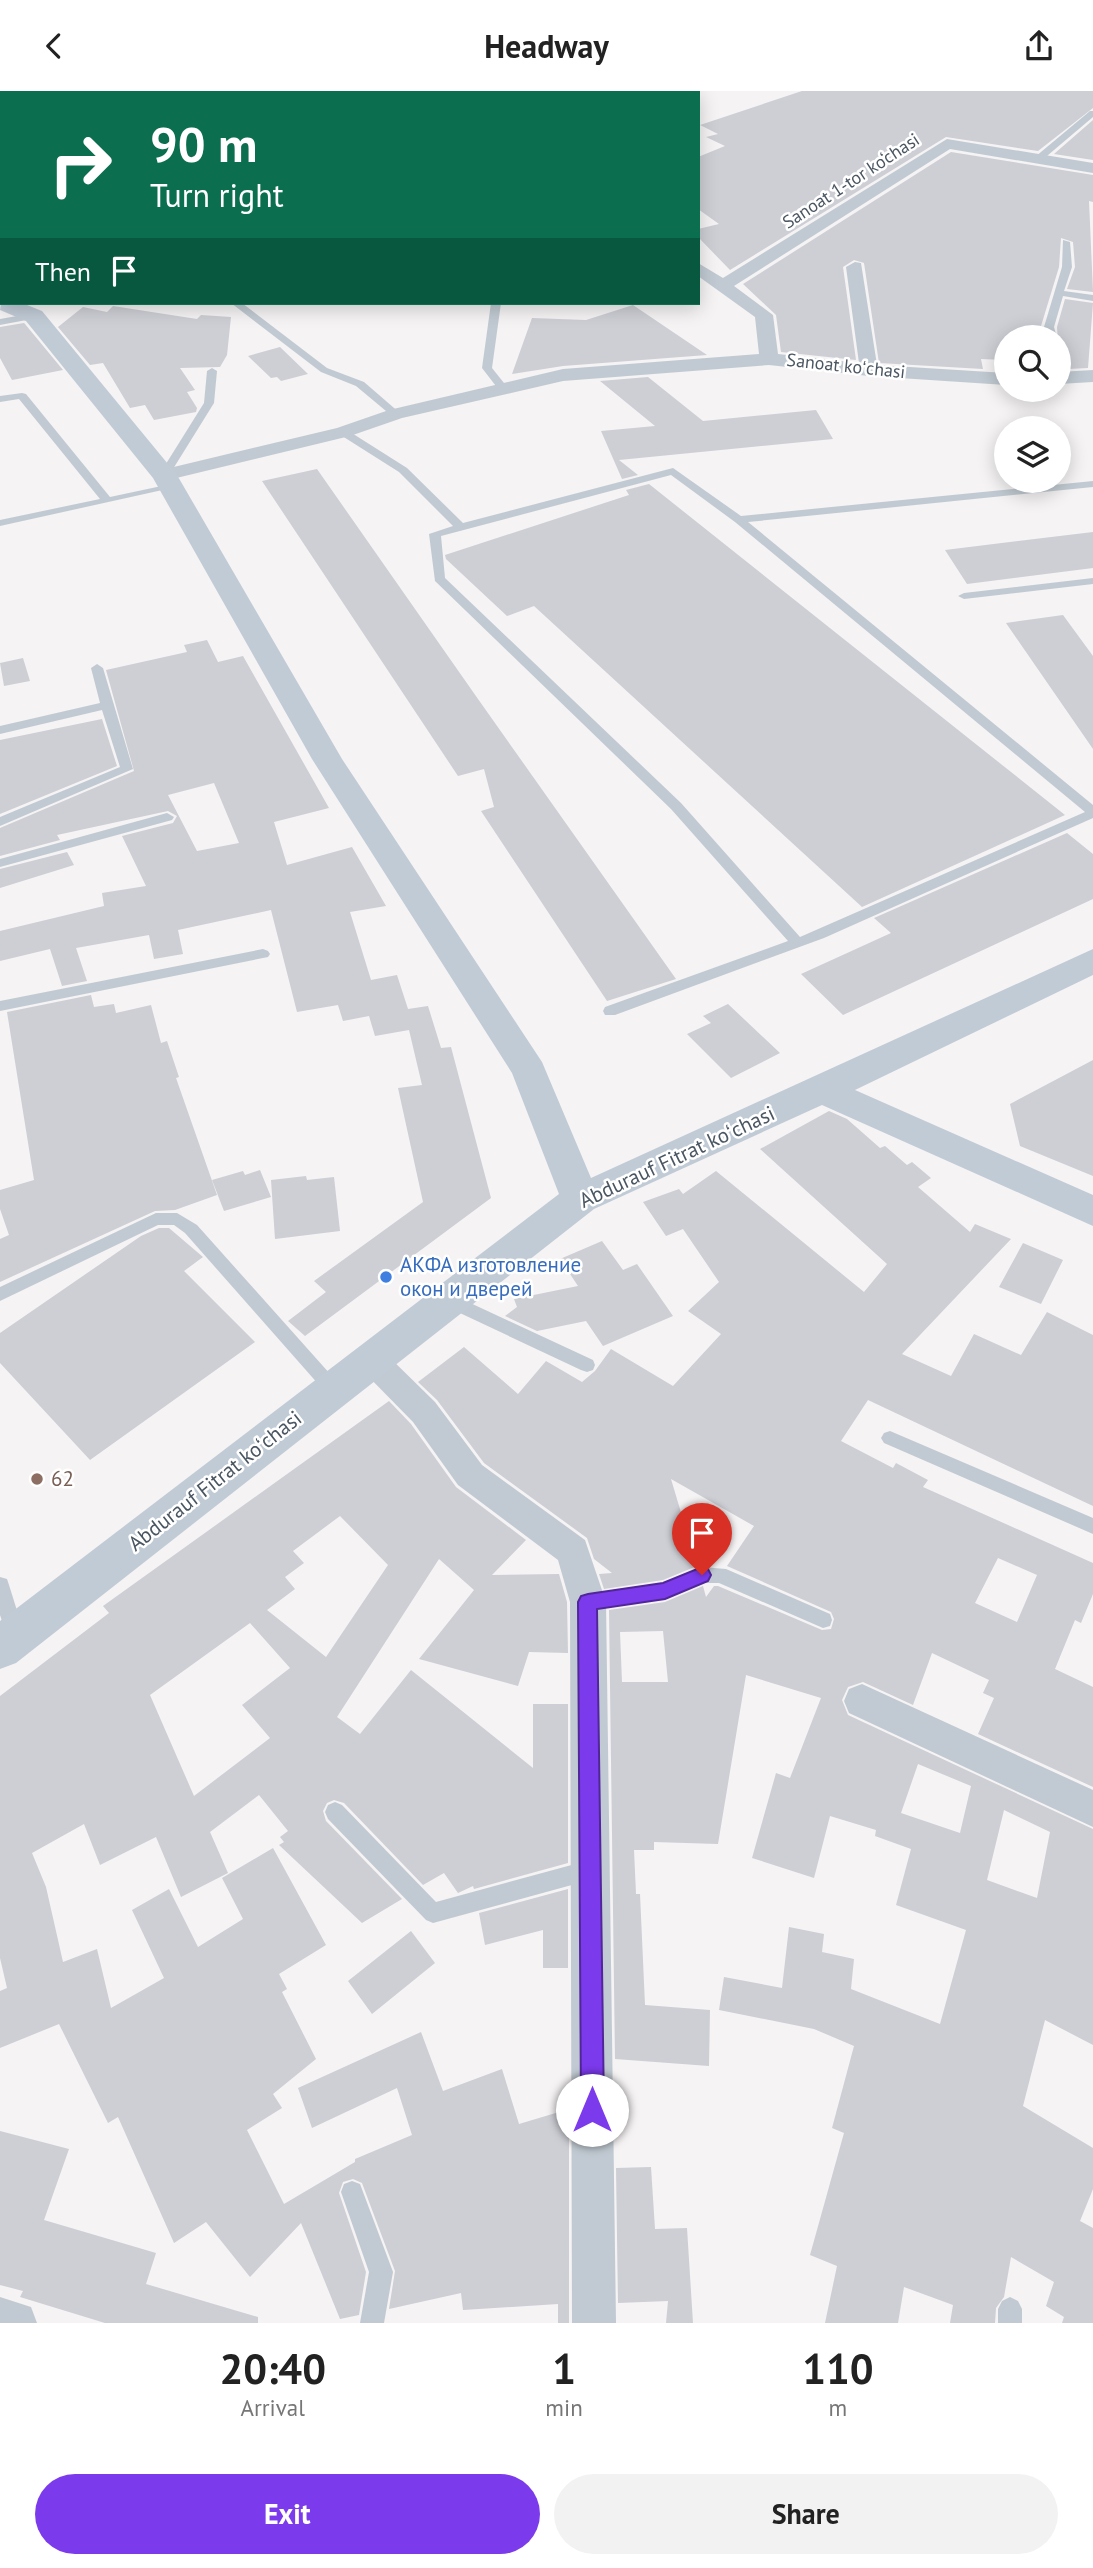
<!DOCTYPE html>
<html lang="en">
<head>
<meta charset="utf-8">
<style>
	:root { --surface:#fff; --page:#f2f2f2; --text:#222; --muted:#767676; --accent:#7c3aed }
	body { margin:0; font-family:"PT Sans",sans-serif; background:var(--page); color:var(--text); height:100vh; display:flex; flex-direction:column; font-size:26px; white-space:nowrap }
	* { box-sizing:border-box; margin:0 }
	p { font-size:23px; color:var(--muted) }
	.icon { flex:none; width:38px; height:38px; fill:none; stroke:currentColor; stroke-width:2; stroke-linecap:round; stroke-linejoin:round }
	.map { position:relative; height:2232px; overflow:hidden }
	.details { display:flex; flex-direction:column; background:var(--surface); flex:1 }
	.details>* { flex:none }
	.hud { position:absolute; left:0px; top:0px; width:700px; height:214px; box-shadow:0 4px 18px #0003; background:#0b6e4f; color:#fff; overflow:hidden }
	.controls { position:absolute; left:994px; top:234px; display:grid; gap:14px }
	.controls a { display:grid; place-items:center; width:77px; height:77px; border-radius:50%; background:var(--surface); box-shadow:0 4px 18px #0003; font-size:35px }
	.pin { position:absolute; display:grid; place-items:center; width:60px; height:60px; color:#fff; margin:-72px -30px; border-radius:50% 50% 50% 0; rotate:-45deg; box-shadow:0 0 7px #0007 }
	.pin .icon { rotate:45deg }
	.me { position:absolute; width:77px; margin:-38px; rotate:0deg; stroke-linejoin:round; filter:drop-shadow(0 0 5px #0008) }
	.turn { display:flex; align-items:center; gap:24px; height:147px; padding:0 35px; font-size:32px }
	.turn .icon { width:91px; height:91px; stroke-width:2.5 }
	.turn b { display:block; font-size:49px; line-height:60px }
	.then { display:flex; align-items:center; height:66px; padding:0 35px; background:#0003; gap:14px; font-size:26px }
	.eta { display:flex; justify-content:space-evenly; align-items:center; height:119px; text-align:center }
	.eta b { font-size:42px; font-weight:700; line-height:49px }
	.action { display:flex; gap:14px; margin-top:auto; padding:14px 35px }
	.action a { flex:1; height:80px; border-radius:42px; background:var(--accent); color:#fff; font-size:28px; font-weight:700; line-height:80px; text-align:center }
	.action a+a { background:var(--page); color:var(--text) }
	header { display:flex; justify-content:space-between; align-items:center; height:91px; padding:0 35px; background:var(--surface); font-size:32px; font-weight:700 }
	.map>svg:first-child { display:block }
</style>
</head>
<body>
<header><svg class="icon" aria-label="back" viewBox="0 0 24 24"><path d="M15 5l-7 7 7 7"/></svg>Headway<svg class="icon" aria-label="share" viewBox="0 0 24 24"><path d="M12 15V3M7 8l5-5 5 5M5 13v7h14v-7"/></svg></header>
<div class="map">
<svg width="1093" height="2232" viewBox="0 0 1093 2232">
	<rect width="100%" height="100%" fill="#f5f3f3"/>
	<path fill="#cdcfd5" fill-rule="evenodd" d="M802 0H1093V17L1038 60 946 46 730 179 698 146V138L719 133 698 118V66L725 55 706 46 718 43 700 34Z
		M1093 29V69L1054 63Z
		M951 61 1093 84V111L1089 110 1093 201 1067 198 1075 176 1073 151 1061 147 1059 176 1041 235 1044 247H1006V269L981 268 983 278 879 272 864 172 854 169 843 176 856 269 781 261 776 224 743 193Z
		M1065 208 1093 212 1088 277 1068 278 1065 269 1059 265 1057 236Z
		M633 214 707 264 563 275 512 283 532 227 586 229Z
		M113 215 197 228 201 224 231 226 227 264 220 276 180 277 195 299 187 301 197 317 196 321 154 329 145 314 130 317 103 272 90 274 58 236 83 216 107 221Z
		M24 232 25 233 63 279 12 289 0 267V236Z
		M280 256 308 283 281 290 277 286 271 287 248 265Z
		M648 286 703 330 816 319 833 348 619 369 638 384 622 388 601 340 655 335 600 290Z
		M317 378 478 608 676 888 607 910 481 720 494 716 484 678 458 685 262 390Z
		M649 393 1065 724 862 816 534 515 507 525 446 468 445 464 629 404 626 399Z
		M1093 441V477L967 493 945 459Z
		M1063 524 1093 565V658L1006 532Z
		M207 549 218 571 243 565 329 717 274 731 287 774 352 756 386 815 350 821 371 889 397 884 408 918 428 915 441 957 451 956 491 1107 305 1245 288 1230 326 1201 314 1190 423 1111 398 997 422 994 409 939 375 945 369 925 343 930 338 914 297 921 271 819 178 839 183 863 154 868 149 844 76 857 87 890 62 895 50 858 0 870V840L104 815 102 802 146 795 122 745 173 732 177 725 168 720 57 744 60 749 0 765V737L134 680 106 579 187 561 184 554ZM214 692 239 752 197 760 168 704Z
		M23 567 30 590 4 595 0 572Z
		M102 628 117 675 0 723V649Z
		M1067 742 1093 763V808L843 924 801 883 891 842 874 827Z
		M67 761 74 774 0 797V778Z
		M91 904 94 916 114 913 116 922 151 914 161 952 167 950 179 986 176 987 217 1104 175 1119 155 1120 0 1191V1148L9 1144 0 1118V1099L34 1089 7 921Z
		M728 913 780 962 731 987 687 943 711 932 703 925Z
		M1093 969V1085L1020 1055 1010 1013Z
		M829 1020 847 1028 880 1057 885 1055 907 1074 912 1071 931 1087 918 1096 970 1141 975 1133 1011 1148 902 1263 951 1285 974 1243 1021 1264 1047 1221 1093 1244V1415L868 1309 841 1350 893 1377 896 1372 928 1389 923 1396 1093 1472V1503L1081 1532 1075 1529 1055 1578 1093 1596V1696L978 1643 994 1607 983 1602 989 1589 932 1562 913 1614 863 1591 848 1596 842 1609 848 1624 1093 1738V1954L1045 1929 1023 2015 1093 2057V2098L1080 2130 1093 2137V2232H1062L1064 2226 1046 2215 1054 2191 1011 2166 1004 2206 996 2217 995 2232H950L953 2214 904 2196 898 2232H825L837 2175 810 2164 844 2042 832 2037 854 1955 814 1938 719 1919 724 1886 782 1897 789 1836 824 1843 822 1861 854 1868 851 1898 940 1933 966 1839 896 1814 911 1758 875 1745 876 1739 830 1725 814 1787 752 1767 776 1682 790 1687 821 1607 746 1584 718 1753 654 1751V1759H634L636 1803H640L645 1914 710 1919 709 1975 615 1968 609 1519 665 1511 703 1495 706 1506 714 1495H718L822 1539 831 1538 834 1528 831 1521 727 1475 754 1435 671 1388 697 1475 663 1489 604 1498 599 1483 612 1482 594 1468 587 1447 484 1372 437 1309 418 1291 464 1256 518 1303 546 1270 582 1291 595 1280 611 1258 673 1295 721 1243 688 1220 719 1191 683 1138 666 1145 643 1111 679 1098 683 1103 716 1080 864 1201 887 1173 760 1058ZM998 1467 1037 1484 1017 1531 975 1512ZM663 1540 668 1591H622L620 1541ZM918 1673 971 1695 960 1742 901 1722ZM1004 1719 1050 1741 1037 1807 987 1789Z
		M260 1079 271 1106 224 1120 212 1089 243 1080 245 1084Z
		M306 1085 307 1089 334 1086 340 1140 275 1148 271 1089Z
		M159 1137H169L203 1166 184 1180 255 1251 90 1369 0 1272V1242L141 1145Z
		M602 1150 623 1179 637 1173 673 1225 603 1255 586 1230 537 1240 505 1225 517 1216 514 1208 578 1195 560 1168Z
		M1023 1152 1063 1169 1041 1213 999 1196Z
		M389 1310 411 1333 456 1396 526 1449 492 1484 559 1483 567 1511 568 1562 529 1561 518 1595 419 1568 474 1499 439 1468 337 1626 360 1643 411 1579 533 1677V1613H568V1772L474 1798 473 1795 458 1802 444 1782 423 1794 344 1712 334 1709 327 1712 323 1720 326 1730 402 1808 362 1832 279 1754 284 1751 280 1746 288 1740 259 1704 210 1741 228 1782 181 1806 156 1746 100 1774 84 1733 32 1762 46 1796 63 1871 97 1858 111 1917 164 1887 132 1819 169 1798 198 1856 243 1828 222 1787 273 1757 326 1854 279 1883 287 1898 282 1901 316 1968 273 2003 282 2017 247 2039 284 2113 355 2071V2068L412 2044 397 1997 312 2037 298 1997 421 1941 443 2000 502 1978 519 2033 569 2018V2232H558V2213L463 2219 461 2202 389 2218 395 2180 362 2092 353 2088 343 2091 339 2102 366 2181 359 2224 340 2228 301 2132 250 2186 206 2131 174 2152 118 2026 108 2032 59 1933 0 1957V1900L7 1897 0 1867V1605L109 1522 103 1515ZM340 1425 388 1474 326 1566 267 1519 295 1498 285 1486 304 1472 293 1460ZM250 1532 290 1577 242 1614 270 1647 194 1705 150 1604Z
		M568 1798V1877H543V1839L485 1854 479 1822Z
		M411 1840 435 1872 372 1923 348 1890Z
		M0 2040 69 2058 44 2129 156 2162 146 2193 258 2226V2232H105L20 2206 23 2200 0 2194Z
		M651 2076 655 2138 687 2137 693 2232H666L668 2210 618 2212 616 2077Z"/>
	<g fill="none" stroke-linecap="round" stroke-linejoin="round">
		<path fill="#c1cad2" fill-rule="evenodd" d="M101 0H112L99 2Z
			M134 0H144L146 2H135Z
			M295 0H306L293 2Z
			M402 0H412L414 2H403Z
			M1090 20H1093V26L1041 70H1035V66Z
			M0 37H2V42H0Z
			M0 89 2 90V95H0Z
			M1063 149 1070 151 1072 176 1064 200 1093 204V210L1063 205 1054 236 1057 247H1047L1044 236 1062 176Z
			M231 212H242L327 277 364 291 401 323 392 325 356 295 321 281Z
			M491 212H501L492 277 508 297 503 300 499 299 482 277Z
			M34 222 39 225 37 227 0 234V228Z
			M1059 268 1064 271 1067 289 1059 288Z
			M212 277 217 280 214 312 168 386H160L159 384 204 312 207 280Z
			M22 302 26 303 110 406 171 393 176 396 0 435V429L100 408 19 308 0 311V305Z
			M339 339H347L407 377 463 432 673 377 741 425 1093 390V396L748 431 1093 714V727L824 847 615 924H605L603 920 605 916 788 850 671 718 435 490 429 443 453 435 399 381 339 343ZM671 384 735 431 1085 721 800 846 681 712 445 487 441 445Z
			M1093 487V493L964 508 958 505 964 502Z
			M97 573 103 577 133 678 0 735V726L120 676 102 619 0 643V635L100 612 91 577Z
			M167 722 174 726 172 729 0 776V768Z
			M263 858 268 860 270 863 268 866 0 920V910Z
			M156 1122H177L197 1134 339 1293 342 1298 339 1303 333 1305 327 1303 185 1142 174 1134H158L0 1210V1196Z
			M451 1203 593 1269 595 1274 593 1279 587 1281 581 1279 445 1215 443 1210 445 1205Z
			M890 1340 1093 1427V1443L884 1352 881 1347 884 1342Z
			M702 1476 726 1478 830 1523 832 1529 830 1535 823 1537 719 1492H703L665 1508 588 1519 581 1517 579 1511 581 1505 588 1503 664 1492Z
			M0 1486 7 1488 9 1494 24 1542 22 1548 15 1551 8 1548 0 1524Z
			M335 1711 342 1714 436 1811 590 1769 597 1772 600 1779 597 1786 590 1789 433 1832 426 1829 328 1728 325 1721 328 1714Z
			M352 2090 360 2093 393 2181 384 2232H360L369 2181 341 2101 344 2093Z
			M1010 2206 1018 2210 1022 2218V2232H998V2218L1002 2210Z"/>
		<path fill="#c1cad2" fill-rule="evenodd" d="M447 0H462L463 2H448Z
			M541 0H559L540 2Z
			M947 48 1093 72V82L950 58 734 195 773 224 778 263 859 272 846 176 855 171 861 172 877 274 1006 282V294L869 285 769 274 563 290 402 327 350 345 164 390 154 384 157 380 337 337 389 319 563 278 759 263 755 226 698 185V172L723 187Z
			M1093 279V291L1059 293V281Z
			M372 1256 383 1260 435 1311 482 1374 585 1449 606 1511 616 2232H572L570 1511 558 1469 458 1394 413 1331 361 1278 356 1269 361 1260Z
			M862 1593 1093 1699V1736L849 1622 844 1610 849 1598Z
			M0 2206 31 2216 37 2232H0Z"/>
		<path fill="#c1cbd6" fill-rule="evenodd" d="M2 205V212H22L42 220 177 384 342 668 542 971 591 1087 1093 858V884L855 999 1093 1104V1135L822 1014 594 1118 16 1572 0 1578V1530L559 1103 512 982 312 668 153 387 26 230 0 219Z"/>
		<path stroke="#b5b8bd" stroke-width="2.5" d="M232 2 237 0"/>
	</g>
	<path fill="#7c3aed" stroke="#51269a" stroke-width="2" d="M702 1476 708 1478 711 1484 708 1490 665 1508 597 1518 604 2019 600 2027 592 2030 584 2027 581 2019 578 1511 581 1505 588 1503 663 1492Z"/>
	<circle fill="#3f7fe0" stroke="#fff" stroke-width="2.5" cx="386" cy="1186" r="7"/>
	<circle fill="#8d6e63" stroke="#fff" stroke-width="2.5" cx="37" cy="1388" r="7"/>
	<g text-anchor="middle" stroke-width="5" stroke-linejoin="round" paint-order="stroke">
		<g font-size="18" fill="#4a5661" stroke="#fff">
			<text transform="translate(851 90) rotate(-33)" y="6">Sanoat 1-tor ko‘chasi</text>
			<text transform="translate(846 275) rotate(6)" y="6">Sanoat koʻchasi</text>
		</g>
		<g font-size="21" fill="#4a5661" stroke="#fff">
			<text transform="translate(677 1066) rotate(-25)" y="7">Abdurauf Fitrat koʻchasi</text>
			<text transform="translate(215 1390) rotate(-38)" y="7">Abdurauf Fitrat koʻchasi</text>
		</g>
		<g font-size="21" fill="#366cbe" stroke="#fff" text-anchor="start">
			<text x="400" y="1181">АКФА изготовление<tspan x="400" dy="24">окон и дверей</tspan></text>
		</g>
		<g font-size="21" fill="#785e54" stroke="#fff" text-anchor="start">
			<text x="51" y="1395">62</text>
		</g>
	</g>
</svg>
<div class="controls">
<a><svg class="icon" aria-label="search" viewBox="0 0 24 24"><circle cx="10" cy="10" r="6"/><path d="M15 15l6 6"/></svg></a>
<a><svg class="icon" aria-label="layers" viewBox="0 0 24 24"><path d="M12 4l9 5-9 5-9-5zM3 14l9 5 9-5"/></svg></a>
</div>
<div class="pin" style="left:702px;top:1484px;background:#d93025"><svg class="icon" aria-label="arrive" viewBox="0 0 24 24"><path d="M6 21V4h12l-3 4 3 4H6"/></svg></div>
<svg class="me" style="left:592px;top:2019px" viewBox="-20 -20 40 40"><circle r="19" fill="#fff"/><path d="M0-13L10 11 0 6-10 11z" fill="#7c3aed"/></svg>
<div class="hud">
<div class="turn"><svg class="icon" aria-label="right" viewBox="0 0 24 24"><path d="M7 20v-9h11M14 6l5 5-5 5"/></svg><div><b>90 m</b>Turn right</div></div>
<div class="then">Then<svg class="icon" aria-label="arrive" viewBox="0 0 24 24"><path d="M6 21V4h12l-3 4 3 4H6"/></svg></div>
</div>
</div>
<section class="details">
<div class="eta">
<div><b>20:40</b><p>Arrival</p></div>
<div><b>1</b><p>min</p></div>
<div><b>110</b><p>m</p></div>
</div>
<div class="action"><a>Exit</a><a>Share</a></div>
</section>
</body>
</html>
